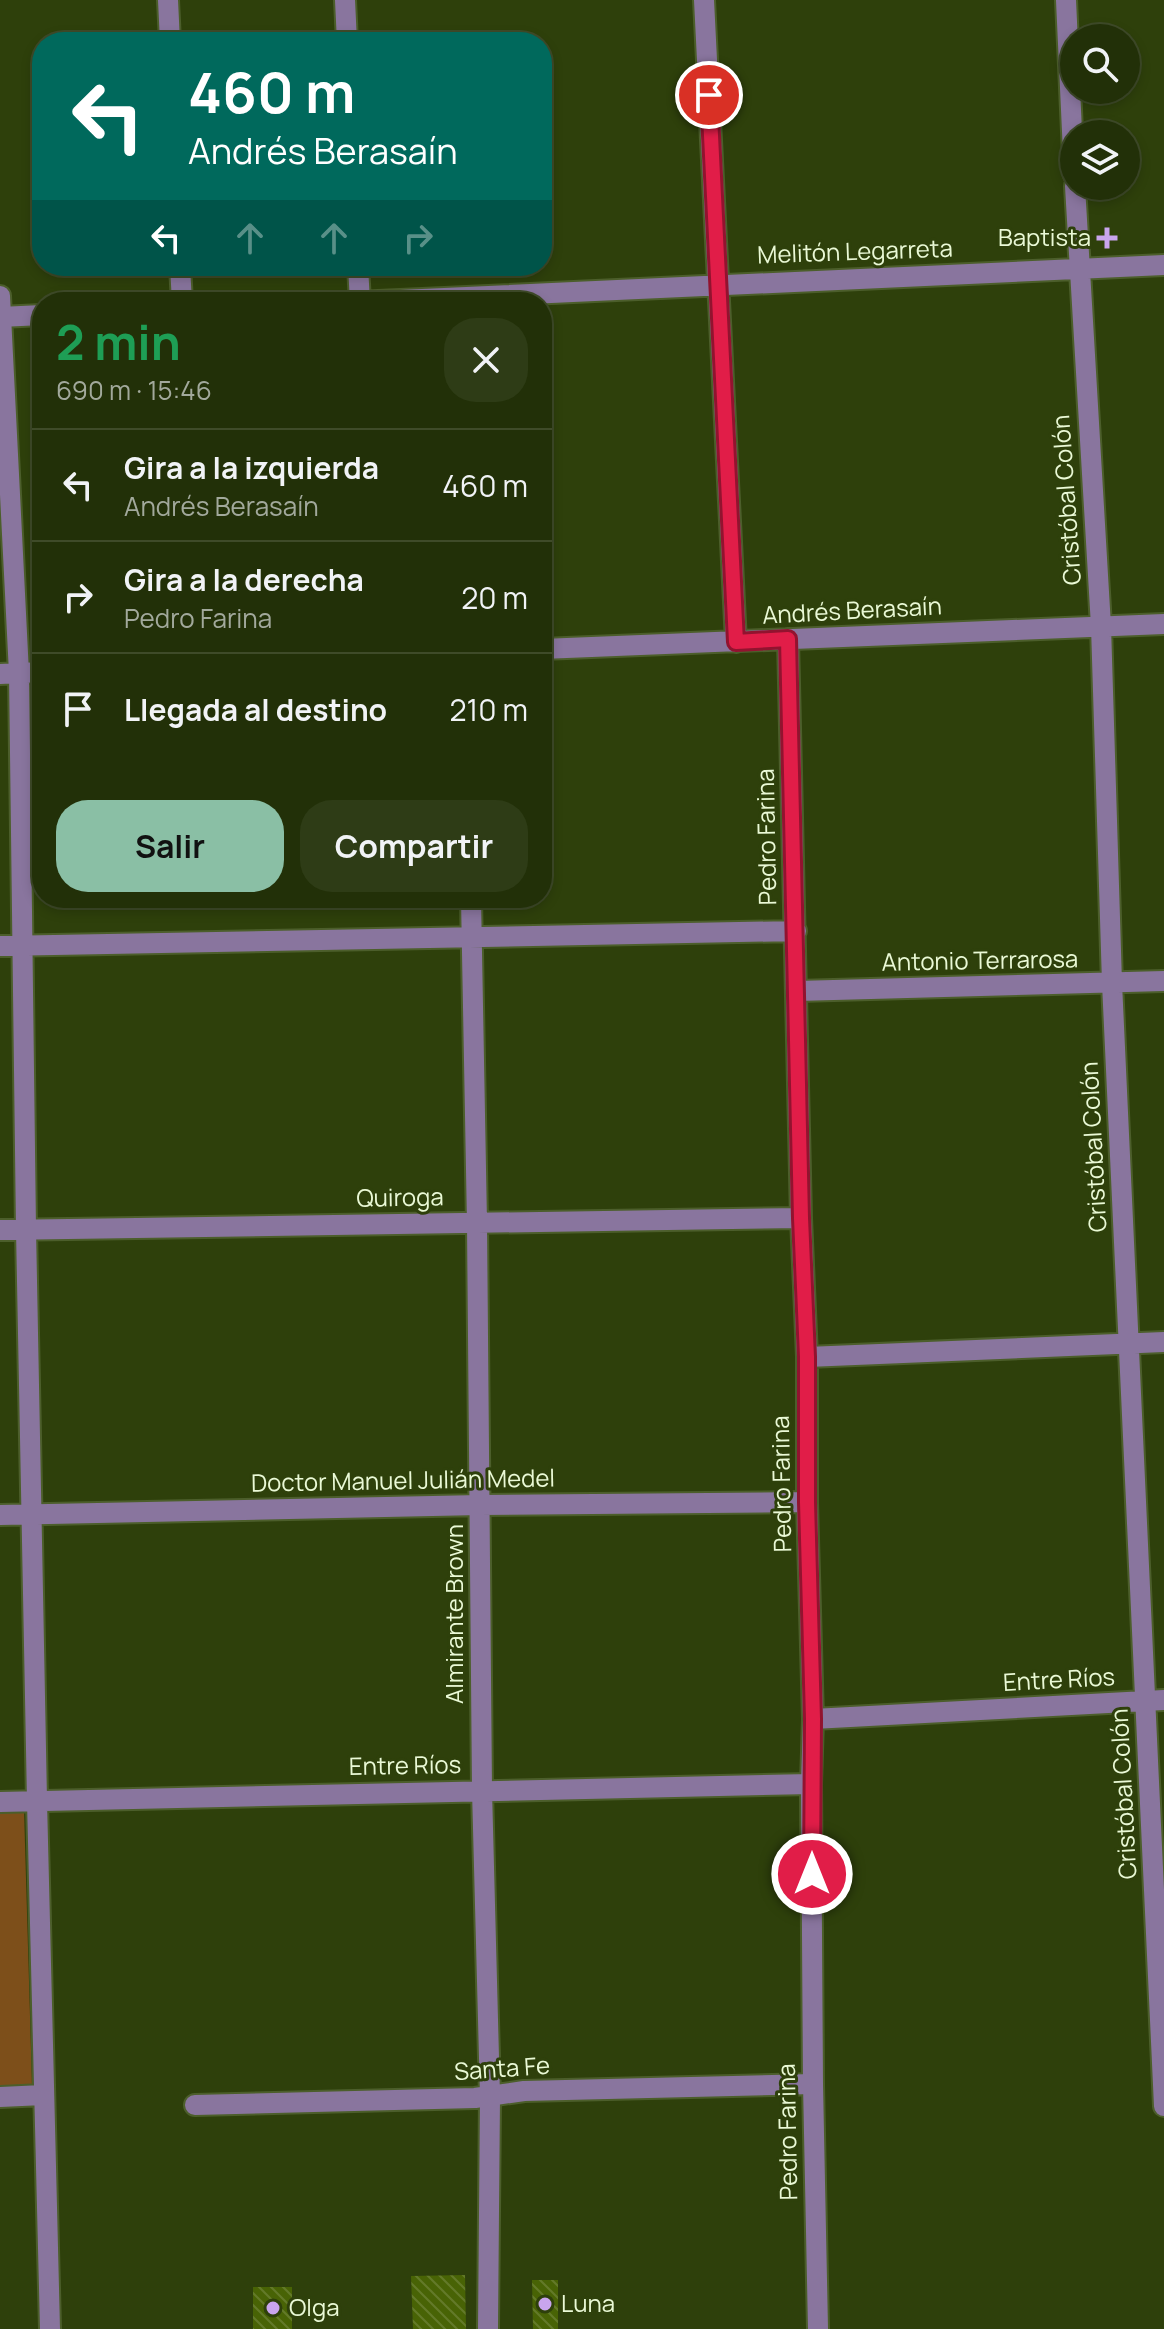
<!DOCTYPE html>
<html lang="es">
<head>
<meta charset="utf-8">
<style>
	:root { --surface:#223008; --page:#2e3c16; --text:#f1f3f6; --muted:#a2a99c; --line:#3f4b29; --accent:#8abfa5 }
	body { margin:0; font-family:Manrope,sans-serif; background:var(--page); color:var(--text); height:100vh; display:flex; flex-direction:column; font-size:30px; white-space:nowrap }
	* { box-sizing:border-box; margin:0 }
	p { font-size:26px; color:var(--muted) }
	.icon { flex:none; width:44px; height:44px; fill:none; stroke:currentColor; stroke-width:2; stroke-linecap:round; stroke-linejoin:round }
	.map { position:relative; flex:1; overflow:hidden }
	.panel { position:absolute; left:32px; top:292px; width:520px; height:616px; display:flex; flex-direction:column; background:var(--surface); border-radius:32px; box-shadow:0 4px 12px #0003,0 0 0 2px var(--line) }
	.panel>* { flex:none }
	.banner { position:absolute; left:32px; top:32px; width:520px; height:244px; border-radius:32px; box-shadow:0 4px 12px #0003,0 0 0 2px var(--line); background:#00695c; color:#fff; overflow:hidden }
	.controls { position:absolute; left:1060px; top:24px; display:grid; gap:16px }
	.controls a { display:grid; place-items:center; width:80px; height:80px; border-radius:50%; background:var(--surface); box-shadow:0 4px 12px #0003,0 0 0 2px var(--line); font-size:40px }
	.pin { position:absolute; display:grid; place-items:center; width:68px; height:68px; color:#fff; margin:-34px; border:4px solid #fff; border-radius:50%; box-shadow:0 2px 8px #0007 }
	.me { position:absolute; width:88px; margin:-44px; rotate:0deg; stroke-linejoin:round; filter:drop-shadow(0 0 6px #0008) }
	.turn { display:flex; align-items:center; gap:28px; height:168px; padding:0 24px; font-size:36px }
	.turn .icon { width:104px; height:104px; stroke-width:2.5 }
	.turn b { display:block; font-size:56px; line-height:68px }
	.lanes { display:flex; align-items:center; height:76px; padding:0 24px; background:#0003; justify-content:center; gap:40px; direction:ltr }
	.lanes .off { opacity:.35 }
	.round { display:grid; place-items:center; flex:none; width:84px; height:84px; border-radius:32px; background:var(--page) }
	.head { display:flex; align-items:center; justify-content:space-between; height:136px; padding:0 24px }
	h1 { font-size:48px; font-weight:700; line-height:60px; color:#1e9e55 }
	.primary-button { display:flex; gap:16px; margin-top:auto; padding:16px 24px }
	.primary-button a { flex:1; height:92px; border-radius:32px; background:var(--accent); color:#111; font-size:32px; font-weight:700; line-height:92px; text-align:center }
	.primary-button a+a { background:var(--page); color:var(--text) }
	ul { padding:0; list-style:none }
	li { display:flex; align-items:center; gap:24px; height:112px; padding:0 24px; border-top:2px solid var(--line) }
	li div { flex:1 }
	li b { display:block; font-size:30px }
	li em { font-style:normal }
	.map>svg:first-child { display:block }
</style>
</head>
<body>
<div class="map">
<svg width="1164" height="2329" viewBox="0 0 1164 2329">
	<defs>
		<pattern id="building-back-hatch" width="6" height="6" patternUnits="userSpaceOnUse" patternTransform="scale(2)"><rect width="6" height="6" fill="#486305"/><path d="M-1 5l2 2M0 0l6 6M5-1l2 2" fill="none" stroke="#637a29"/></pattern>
	</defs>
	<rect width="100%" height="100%" fill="#2e400b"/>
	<path fill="#7d4f1a" d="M24 1810 32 2085 0 2086V1811Z"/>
	<path fill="url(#building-back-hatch)" d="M465 2275 466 2329H413L411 2276Z
		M532 2280H558V2329H533Z
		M253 2287H292V2329H253Z"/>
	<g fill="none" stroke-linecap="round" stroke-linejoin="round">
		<g stroke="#4c5e2b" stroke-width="24">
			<path id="minor" d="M168 0 170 42
				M345 0 347 42
				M704 0 736 642
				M1066 0 1074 175
				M1075 186 1101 626 1112 983 1164 2106
				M180 266 182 302
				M358 266 360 302
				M0 296 19 673 26 1229 37 1801 50 2329
				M356 302 1164 265
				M0 317 42 315
				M788 639 801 1218 807 1357V1502L813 1719 811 1784 813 2084 818 2329
				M542 649 1164 624
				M0 674 42 672
				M471 898 477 1223 482 1790 490 2096 488 2329
				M0 946 796 931
				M797 991 1164 981
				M0 1230 801 1218
				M807 1357 1164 1342
				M0 1515 480 1505 807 1502
				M813 1719 1164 1700
				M0 1802 811 1784
				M0 2097 43 2095
				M195 2105 475 2098 524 2091 813 2084"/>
		</g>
		<use href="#minor" stroke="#89759e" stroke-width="20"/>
	</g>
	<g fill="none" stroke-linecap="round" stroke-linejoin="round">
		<g stroke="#92132f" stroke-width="20">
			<path id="route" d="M709 95 736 642 788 639 801 1218 807 1357V1502L813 1719 812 1874"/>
		</g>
		<use href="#route" stroke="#e11d48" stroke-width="14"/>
	</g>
	<g fill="#c9a5ee" stroke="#2e400b" stroke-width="3">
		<path d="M1103 226h8v8h8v8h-8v8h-8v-8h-8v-8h8z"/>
		<circle cx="545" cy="2304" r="8"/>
		<circle cx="273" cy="2308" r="8"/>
	</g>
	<g text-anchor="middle" stroke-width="6" stroke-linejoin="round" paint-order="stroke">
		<g font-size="24" fill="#eaf9d6" stroke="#2e400b" text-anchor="start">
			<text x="1091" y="246" text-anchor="end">Baptista</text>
			<text x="561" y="2312">Luna</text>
			<text x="289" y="2316">Olga</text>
		</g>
		<g font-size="24" fill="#eaf9d6" stroke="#2e400b">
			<text transform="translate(855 252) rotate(-2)" y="8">Melitón Legarreta</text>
			<text transform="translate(1067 500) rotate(-94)" y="8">Cristóbal Colón</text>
			<text transform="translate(852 611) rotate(-3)" y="8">Andrés Berasaín</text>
			<text transform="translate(767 837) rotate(-91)" y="8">Pedro Farina</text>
			<text transform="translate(980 961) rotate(-1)" y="8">Antonio Terrarosa</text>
			<text transform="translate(1094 1147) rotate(-93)" y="8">Cristóbal Colón</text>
			<text transform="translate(400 1198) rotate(-1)" y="8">Quiroga</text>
			<text transform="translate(403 1481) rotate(-1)" y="8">Doctor Manuel Julián Medel</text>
			<text transform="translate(782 1484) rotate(-91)" y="8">Pedro Farina</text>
			<text transform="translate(455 1614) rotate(-90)" y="8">Almirante Brown</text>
			<text transform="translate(1059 1680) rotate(-3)" y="8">Entre Ríos</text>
			<text transform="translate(405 1766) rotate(-1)" y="8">Entre Ríos</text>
			<text transform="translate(1124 1794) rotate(-93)" y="8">Cristóbal Colón</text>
			<text transform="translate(502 2069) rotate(-4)" y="8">Santa Fe</text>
			<text transform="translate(788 2132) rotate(-91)" y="8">Pedro Farina</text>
		</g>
	</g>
</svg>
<div class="controls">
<a><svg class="icon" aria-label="search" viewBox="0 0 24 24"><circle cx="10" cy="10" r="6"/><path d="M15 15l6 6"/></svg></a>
<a><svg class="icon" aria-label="layers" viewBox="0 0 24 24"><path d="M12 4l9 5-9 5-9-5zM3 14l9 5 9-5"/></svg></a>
</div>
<div class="pin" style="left:709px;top:95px;background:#d93025"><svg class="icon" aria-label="arrive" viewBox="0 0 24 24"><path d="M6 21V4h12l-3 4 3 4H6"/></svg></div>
<svg class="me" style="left:812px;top:1874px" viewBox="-20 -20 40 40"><circle r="17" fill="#e11d48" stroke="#fff" stroke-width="3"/><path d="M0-11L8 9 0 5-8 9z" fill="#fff"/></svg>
<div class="banner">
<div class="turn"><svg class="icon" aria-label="left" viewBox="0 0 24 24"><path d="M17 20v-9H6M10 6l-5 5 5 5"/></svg><div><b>460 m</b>Andrés Berasaín</div></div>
<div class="lanes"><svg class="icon" aria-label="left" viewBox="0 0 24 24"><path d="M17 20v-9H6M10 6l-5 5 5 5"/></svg><svg class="icon off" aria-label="ahead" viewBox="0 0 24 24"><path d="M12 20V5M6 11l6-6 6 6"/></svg><svg class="icon off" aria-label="ahead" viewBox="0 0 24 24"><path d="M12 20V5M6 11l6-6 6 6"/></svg><svg class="icon off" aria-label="right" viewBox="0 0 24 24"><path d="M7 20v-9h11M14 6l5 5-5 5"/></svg></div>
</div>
<section class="panel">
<div class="head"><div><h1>2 min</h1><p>690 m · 15:46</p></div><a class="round"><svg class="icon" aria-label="close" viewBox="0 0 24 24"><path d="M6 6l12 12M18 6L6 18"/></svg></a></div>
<ul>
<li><svg class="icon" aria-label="left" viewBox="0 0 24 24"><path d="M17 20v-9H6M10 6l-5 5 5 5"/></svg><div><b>Gira a la izquierda</b><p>Andrés Berasaín</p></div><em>460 m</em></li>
<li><svg class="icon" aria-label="right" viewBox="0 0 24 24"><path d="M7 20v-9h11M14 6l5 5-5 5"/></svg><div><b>Gira a la derecha</b><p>Pedro Farina</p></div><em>20 m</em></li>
<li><svg class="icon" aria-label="arrive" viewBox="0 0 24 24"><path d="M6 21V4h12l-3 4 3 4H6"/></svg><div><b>Llegada al destino</b></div><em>210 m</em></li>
</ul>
<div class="primary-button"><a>Salir</a><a>Compartir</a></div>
</section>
</div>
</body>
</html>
